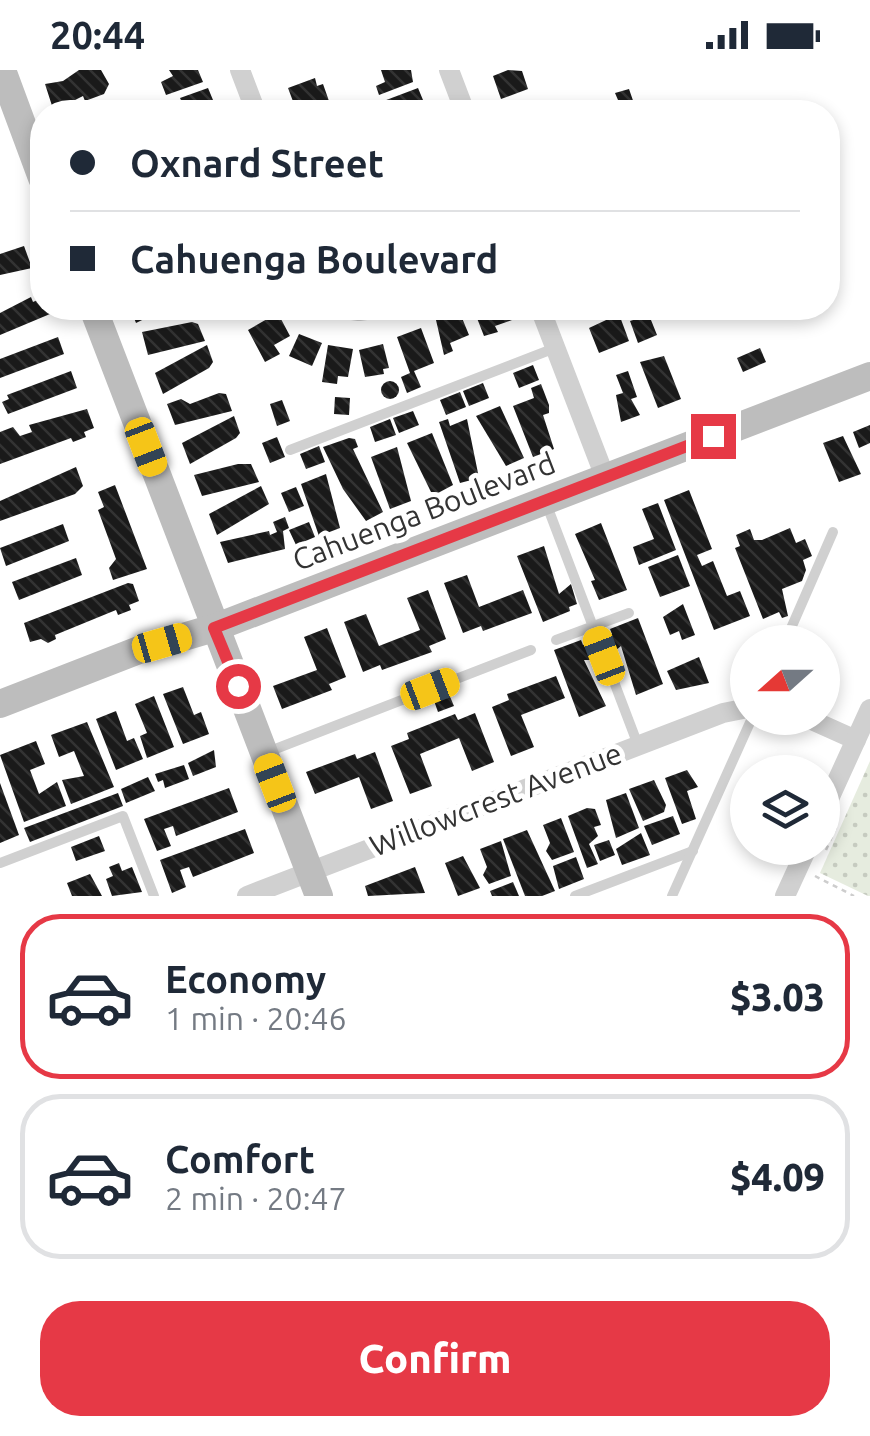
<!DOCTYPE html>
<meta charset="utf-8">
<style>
body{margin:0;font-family:Ubuntu,sans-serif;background:#f6f6f7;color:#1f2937;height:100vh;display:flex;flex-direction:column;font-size:38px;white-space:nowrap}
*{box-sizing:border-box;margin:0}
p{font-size:32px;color:#747a83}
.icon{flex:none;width:55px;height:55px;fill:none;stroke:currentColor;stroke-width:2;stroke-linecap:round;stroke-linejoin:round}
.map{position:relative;height:826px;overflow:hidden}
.details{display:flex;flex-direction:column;background:#fff;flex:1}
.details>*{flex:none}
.top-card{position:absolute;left:30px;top:30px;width:810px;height:220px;border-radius:40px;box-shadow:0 5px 15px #0003;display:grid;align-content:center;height:220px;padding:0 40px;background:#fff}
.needle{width:65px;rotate:249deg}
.tools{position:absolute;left:730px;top:555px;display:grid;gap:20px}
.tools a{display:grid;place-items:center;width:110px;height:110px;border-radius:50%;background:#fff;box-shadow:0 5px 15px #0003;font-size:50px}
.end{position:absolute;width:45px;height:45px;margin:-22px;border:12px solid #e63946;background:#fff;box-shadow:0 0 0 5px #fff}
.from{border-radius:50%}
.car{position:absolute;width:30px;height:60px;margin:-30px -15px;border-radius:12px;box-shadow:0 0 8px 2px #0007;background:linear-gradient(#f5c518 24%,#345 0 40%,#f5c518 0 76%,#345 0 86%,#f5c518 0)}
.top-card b{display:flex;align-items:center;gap:35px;height:95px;font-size:38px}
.top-card b+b{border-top:2px solid #e0e1e3}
.top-card i{width:25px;height:25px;background:#1f2937}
ul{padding:18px 0 0;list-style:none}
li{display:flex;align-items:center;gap:30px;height:165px;margin:0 20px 15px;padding:0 20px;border:5px solid #e0e1e3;border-radius:40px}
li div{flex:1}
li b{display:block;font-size:38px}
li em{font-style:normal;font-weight:800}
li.current{border-color:#e63946}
li>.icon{width:90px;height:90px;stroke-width:1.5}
.primary-button{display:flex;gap:20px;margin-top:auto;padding:20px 40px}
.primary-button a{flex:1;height:115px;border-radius:40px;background:#e63946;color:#fff;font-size:40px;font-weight:800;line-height:115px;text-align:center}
.status{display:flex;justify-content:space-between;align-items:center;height:70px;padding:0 50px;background:#fff;direction:ltr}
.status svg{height:28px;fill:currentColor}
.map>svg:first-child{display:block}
.green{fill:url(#green-dots)}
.building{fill:url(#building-back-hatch)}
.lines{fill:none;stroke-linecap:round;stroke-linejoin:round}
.path{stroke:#cdcdcd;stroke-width:2.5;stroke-dasharray:5 5;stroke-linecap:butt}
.lane{stroke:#d0d0d0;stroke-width:10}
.street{stroke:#d0d0d0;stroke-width:20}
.secondary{stroke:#bdbdbd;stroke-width:28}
.route{stroke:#e63946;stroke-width:12}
.labels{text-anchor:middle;stroke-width:10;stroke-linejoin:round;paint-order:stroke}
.street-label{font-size:30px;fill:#333;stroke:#fff}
</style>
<div class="status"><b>20:44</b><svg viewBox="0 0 49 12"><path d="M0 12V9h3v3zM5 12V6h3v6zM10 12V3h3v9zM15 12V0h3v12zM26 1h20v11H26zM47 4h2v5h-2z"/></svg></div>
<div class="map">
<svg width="870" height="826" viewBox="0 0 870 826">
<defs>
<pattern id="green-dots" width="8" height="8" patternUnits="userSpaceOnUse" patternTransform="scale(2.5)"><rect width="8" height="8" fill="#e6ecdf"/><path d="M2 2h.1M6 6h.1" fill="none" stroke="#c6cbc0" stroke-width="1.8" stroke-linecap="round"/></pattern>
<pattern id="building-back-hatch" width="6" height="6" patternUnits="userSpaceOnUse" patternTransform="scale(2.5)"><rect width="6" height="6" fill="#1a1a1a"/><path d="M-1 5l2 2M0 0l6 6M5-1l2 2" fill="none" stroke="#333"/></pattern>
</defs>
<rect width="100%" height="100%" fill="#fff"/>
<!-- green -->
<path class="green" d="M870,691V826H868L820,803Z"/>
<!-- building -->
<g class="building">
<path d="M79,0H101L109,14L104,24L85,31L83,26L77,29L54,42L45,14L63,11Z"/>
<path d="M169,0H198L203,12L166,25L161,12L173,6Z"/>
<path d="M381,0H411L413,12L379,25L376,16L385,12Z"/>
<path d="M508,0L522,1L528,19L501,29L493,6Z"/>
<path d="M315,8L317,16L323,14L329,31L313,37L315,42H297L288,18Z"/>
<path d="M208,18L218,42H186L180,28Z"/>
<path d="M418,18L428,42H386L381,32Z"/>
<path d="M629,19L637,42H607L604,35L618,30L615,23Z"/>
<path d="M24,176L32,198L0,205V184Z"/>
<path d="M31,227L33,232L42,228V238L50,244L0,265V243Z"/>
<path d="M130,238H167L136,253Z"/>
<path d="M270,238H288L291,243L281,249L290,266L274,275L280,284L265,292L248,260L274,245Z"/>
<path d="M473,238H507L512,250L495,256L498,262L484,266Z"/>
<path d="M460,243L469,265L450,273L453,281L444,285L436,250Z"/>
<path d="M619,244L629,271L599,283L589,258Z"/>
<path d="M649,245L657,265L638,273L630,251Z"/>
<path d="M192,252L198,254L205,271L148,285L142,262Z"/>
<path d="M421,258L434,293L414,301L421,317L407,323L401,307L410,303L397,267Z"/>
<path d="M299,264L322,273L312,296L289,286Z"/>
<path d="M58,267L64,284L0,308V289Z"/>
<path d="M383,274L389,298L383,299L384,304L365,307L359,280Z"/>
<path d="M207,275L213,292L209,298L163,324L155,303Z"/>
<path d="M328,275L353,279L348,307L338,306L337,314L322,312Z"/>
<path d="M760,278L766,292L743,302L737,288Z"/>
<path d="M664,286L681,329L658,338L640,292Z"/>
<path d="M533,295L539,310L519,318L513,303Z"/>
<path d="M71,301L77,318L8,344L2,332L9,329L7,325Z"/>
<path d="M628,301L637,327L631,329L640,345L621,352L616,325L623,323L616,305Z"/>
<circle cx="390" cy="320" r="9"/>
<path d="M483,313L489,328L469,336L463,321Z"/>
<path d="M541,314L549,335V343L543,345L554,379L533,387L513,336L534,328L531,318Z"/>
<path d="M460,322L466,337L446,345L440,330Z"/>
<path d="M219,323L226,324L232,341L175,355L167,334L181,329L190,334Z"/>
<path d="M335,327L350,328L349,345L334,344Z"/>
<path d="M282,330L290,351L277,356L270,334Z"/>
<path d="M500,336L524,388L506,396L476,346Z"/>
<path d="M87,339L94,358L84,362L86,367L73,372L71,368L0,394V362L13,357L20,366L32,362L29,355Z"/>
<path d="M413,341L419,355L399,363L393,348Z"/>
<path d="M234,346L240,363L236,368L190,394L182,373Z"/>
<path d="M390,349L396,365L375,372L370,357Z"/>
<path d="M448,349L450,356L467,349L479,408L460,413L439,352Z"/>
<path d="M870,355V373L859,378L853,362Z"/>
<path d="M432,363L453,415L438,423L431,422L407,373Z"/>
<path d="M843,366L861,404L839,412L823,373Z"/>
<path d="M277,367L285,387L270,393L262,373Z"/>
<path d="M349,368L355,369L358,377L353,379L383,442L366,451L343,419L323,377Z"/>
<path d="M319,376L325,392L306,399L300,384Z"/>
<path d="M397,377L411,431L390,439L371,387Z"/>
<path d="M238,394H251L259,412L202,426L194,405Z"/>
<path d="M76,397L83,416L75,424L0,451V431Z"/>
<path d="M326,404L340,458L319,466L301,414Z"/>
<path d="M115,415L147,499L113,510L109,498L116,489L98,440L104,437L98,422Z"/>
<path d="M261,416L269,434L217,465L209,444Z"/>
<path d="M296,417L304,436L289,442L281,423Z"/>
<path d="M689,420L712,479L697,485L702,496L713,491L727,526L740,521L750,546L714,560L664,430Z"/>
<path d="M658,433L676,480L639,495L633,477L654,469L642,439Z"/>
<path d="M285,447L289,458L283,461L285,479L228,493L220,472L269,461L270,465L277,462L273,452Z"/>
<path d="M309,452L315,467L296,475L289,460Z"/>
<path d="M601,453L627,520L599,530L591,511L595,510L575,464Z"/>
<path d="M63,454L69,471L6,496L0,478Z"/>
<path d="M790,458L796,473L805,469L812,486L803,490L806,500L802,511L782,519L788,546L782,548L779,542L763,549L735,478L740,476L736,465L750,459L754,470H762Z"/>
<path d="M544,476L559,524L571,514L577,534L569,537L570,541L543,552L517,486Z"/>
<path d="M678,485L690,516L660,527L648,497Z"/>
<path d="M76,488L82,505L19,530L12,512Z"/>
<path d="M467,505L479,537L523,520L532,543L483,561L481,556L463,563L444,513Z"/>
<path d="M128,513L133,514L139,531L129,535L131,540L118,545L116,540L55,565L56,569L48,573L41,569L30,572L24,553Z"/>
<path d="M428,520L446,569L429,576L432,582L382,600L380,595L363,602L344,552L366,544L379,576L420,560L407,528Z"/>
<path d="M683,534L695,565L682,570L679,561L670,565L663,547Z"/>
<path d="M638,548L663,614L636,625L621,576L609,586L603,567L612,564L610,559Z"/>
<path d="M327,558L346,607L329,614L332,620L282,639L273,616L317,600L304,567Z"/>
<path d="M581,570L583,575L592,571L600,590H584L606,636L579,647L554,580Z"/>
<path d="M699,587L709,613L676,620L667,601Z"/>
<path d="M556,606L565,628L521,645L534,677L511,686L492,637L509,630L507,624Z"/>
<path d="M183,617L194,645L201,642L209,664L183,674L163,624Z"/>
<path d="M448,622L454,636L438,642L433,628Z"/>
<path d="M154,626L174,677L147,688L140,666L147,663L135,634Z"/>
<path d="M116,641L127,671L134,668L143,689L116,700L96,649Z"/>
<path d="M475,643L494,692L472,701L459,668L420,684L432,716L410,724L391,676L409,669L407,663L455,644L458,650Z"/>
<path d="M87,652L114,717L71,734L62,710L84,706L74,681L59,687L51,665Z"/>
<path d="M36,671L45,694L30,700L39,724L57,712L66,736L24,752L0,685Z"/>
<path d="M214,680L216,697L193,706L188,693Z"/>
<path d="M375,682L393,731L371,739L359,707L315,724L306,702L355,684L357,689Z"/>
<path d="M184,695L189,709L165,718L163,710L158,712L155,704Z"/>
<path d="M687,700L698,717L687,721L696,749L682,754L665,708Z"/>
<path d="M148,707L155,721L126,733L121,719Z"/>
<path d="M654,710L666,735L664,742L643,751L629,719Z"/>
<path d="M0,713L19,765L0,773Z"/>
<path d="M229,718L238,742L176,766L173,756L164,759L171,776L157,781L144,749Z"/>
<path d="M118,723L123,736L30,772L24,758Z"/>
<path d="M626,723L639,758L616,768L606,730Z"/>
<path d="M587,738L595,739L601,755L594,757L598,766L589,774L598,794L587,798L568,746Z"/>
<path d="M673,746L680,764L652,775L644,756Z"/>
<path d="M561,748L574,782L552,790L546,781L550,773L543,755Z"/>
<path d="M245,759L254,783L193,807L189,797L180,800L186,817L172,823L160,790Z"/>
<path d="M527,760L555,821L542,826H525L503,769Z"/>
<path d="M641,763L650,785L622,795L616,779Z"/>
<path d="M99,766L105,781L76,791L71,777Z"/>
<path d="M609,770L615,785L600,791L594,775Z"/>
<path d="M501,771L511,806L489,814L483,805L487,797L480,779Z"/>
<path d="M463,786L480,818L458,826L445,793Z"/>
<path d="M576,787L584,809L559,819L553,796Z"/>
<path d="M119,793L122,801L132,797L142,822L112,826L106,809L113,806L109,797Z"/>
<path d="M415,797L425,823L368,826L365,816Z"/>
<path d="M90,804L102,826H72L67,813Z"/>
<path d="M513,812L519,826H492L490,821Z"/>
</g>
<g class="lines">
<!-- path -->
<g class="path">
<path d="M826,780L837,755"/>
<path d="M815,806L854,826"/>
</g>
<!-- lane -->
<g class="lane">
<path d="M290,380L555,278"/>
<path d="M546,433L638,675"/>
<path d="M556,570L629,543"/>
<path d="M785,572L833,462"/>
<path d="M265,683L531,580"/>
<path d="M0,793L123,746L154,826"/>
<path d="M575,826L693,781"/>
<path d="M672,826L752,648"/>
</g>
<!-- street -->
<g class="street">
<path d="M240,0L256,42"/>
<path d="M449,0L465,42"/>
<path d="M339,238L359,241L380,238"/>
<path d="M540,238L605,407"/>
<path d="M807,648L856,670"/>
<path d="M822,744L870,639"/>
<path d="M247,826L723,643L748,638"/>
<path d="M785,826L807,778"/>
</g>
<!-- secondary -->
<g class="secondary">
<path d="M2,0L42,108"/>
<path d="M93,238L319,826"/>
<path d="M0,634L139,580L214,558L870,306"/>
</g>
</g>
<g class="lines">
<!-- route -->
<path class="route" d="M238,616L214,558L713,366"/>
</g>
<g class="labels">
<!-- street labels -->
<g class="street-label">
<text transform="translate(424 442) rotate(-21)" y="10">Cahuenga Boulevard</text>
<text transform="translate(496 730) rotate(-21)" y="10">Willowcrest Avenue</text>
</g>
</g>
</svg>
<div class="tools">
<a><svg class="needle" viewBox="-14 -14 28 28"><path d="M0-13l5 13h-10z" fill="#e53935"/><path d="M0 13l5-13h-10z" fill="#747a83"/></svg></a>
<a><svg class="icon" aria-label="layers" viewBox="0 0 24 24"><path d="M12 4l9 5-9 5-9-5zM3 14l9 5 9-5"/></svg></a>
</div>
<i class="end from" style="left:238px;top:616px"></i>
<i class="end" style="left:713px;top:366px"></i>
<i class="car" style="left:146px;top:377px;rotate:159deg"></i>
<i class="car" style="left:162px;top:573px;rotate:74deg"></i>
<i class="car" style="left:604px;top:586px;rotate:339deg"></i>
<i class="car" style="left:430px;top:619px;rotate:69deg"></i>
<i class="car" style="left:275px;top:713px;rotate:339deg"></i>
<div class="top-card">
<b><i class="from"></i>Oxnard Street</b>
<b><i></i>Cahuenga Boulevard</b>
</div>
</div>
<section class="details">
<ul>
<li class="current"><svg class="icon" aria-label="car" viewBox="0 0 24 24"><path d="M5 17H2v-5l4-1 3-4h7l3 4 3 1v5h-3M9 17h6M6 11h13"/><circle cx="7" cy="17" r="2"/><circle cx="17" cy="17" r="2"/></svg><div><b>Economy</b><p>1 min · 20:46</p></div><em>$3.03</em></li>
<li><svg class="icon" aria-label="car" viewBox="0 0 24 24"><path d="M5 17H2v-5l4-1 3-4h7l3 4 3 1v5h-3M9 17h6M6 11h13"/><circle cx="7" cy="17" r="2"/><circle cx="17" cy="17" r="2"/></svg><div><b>Comfort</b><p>2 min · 20:47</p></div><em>$4.09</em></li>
</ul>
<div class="primary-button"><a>Confirm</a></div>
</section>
